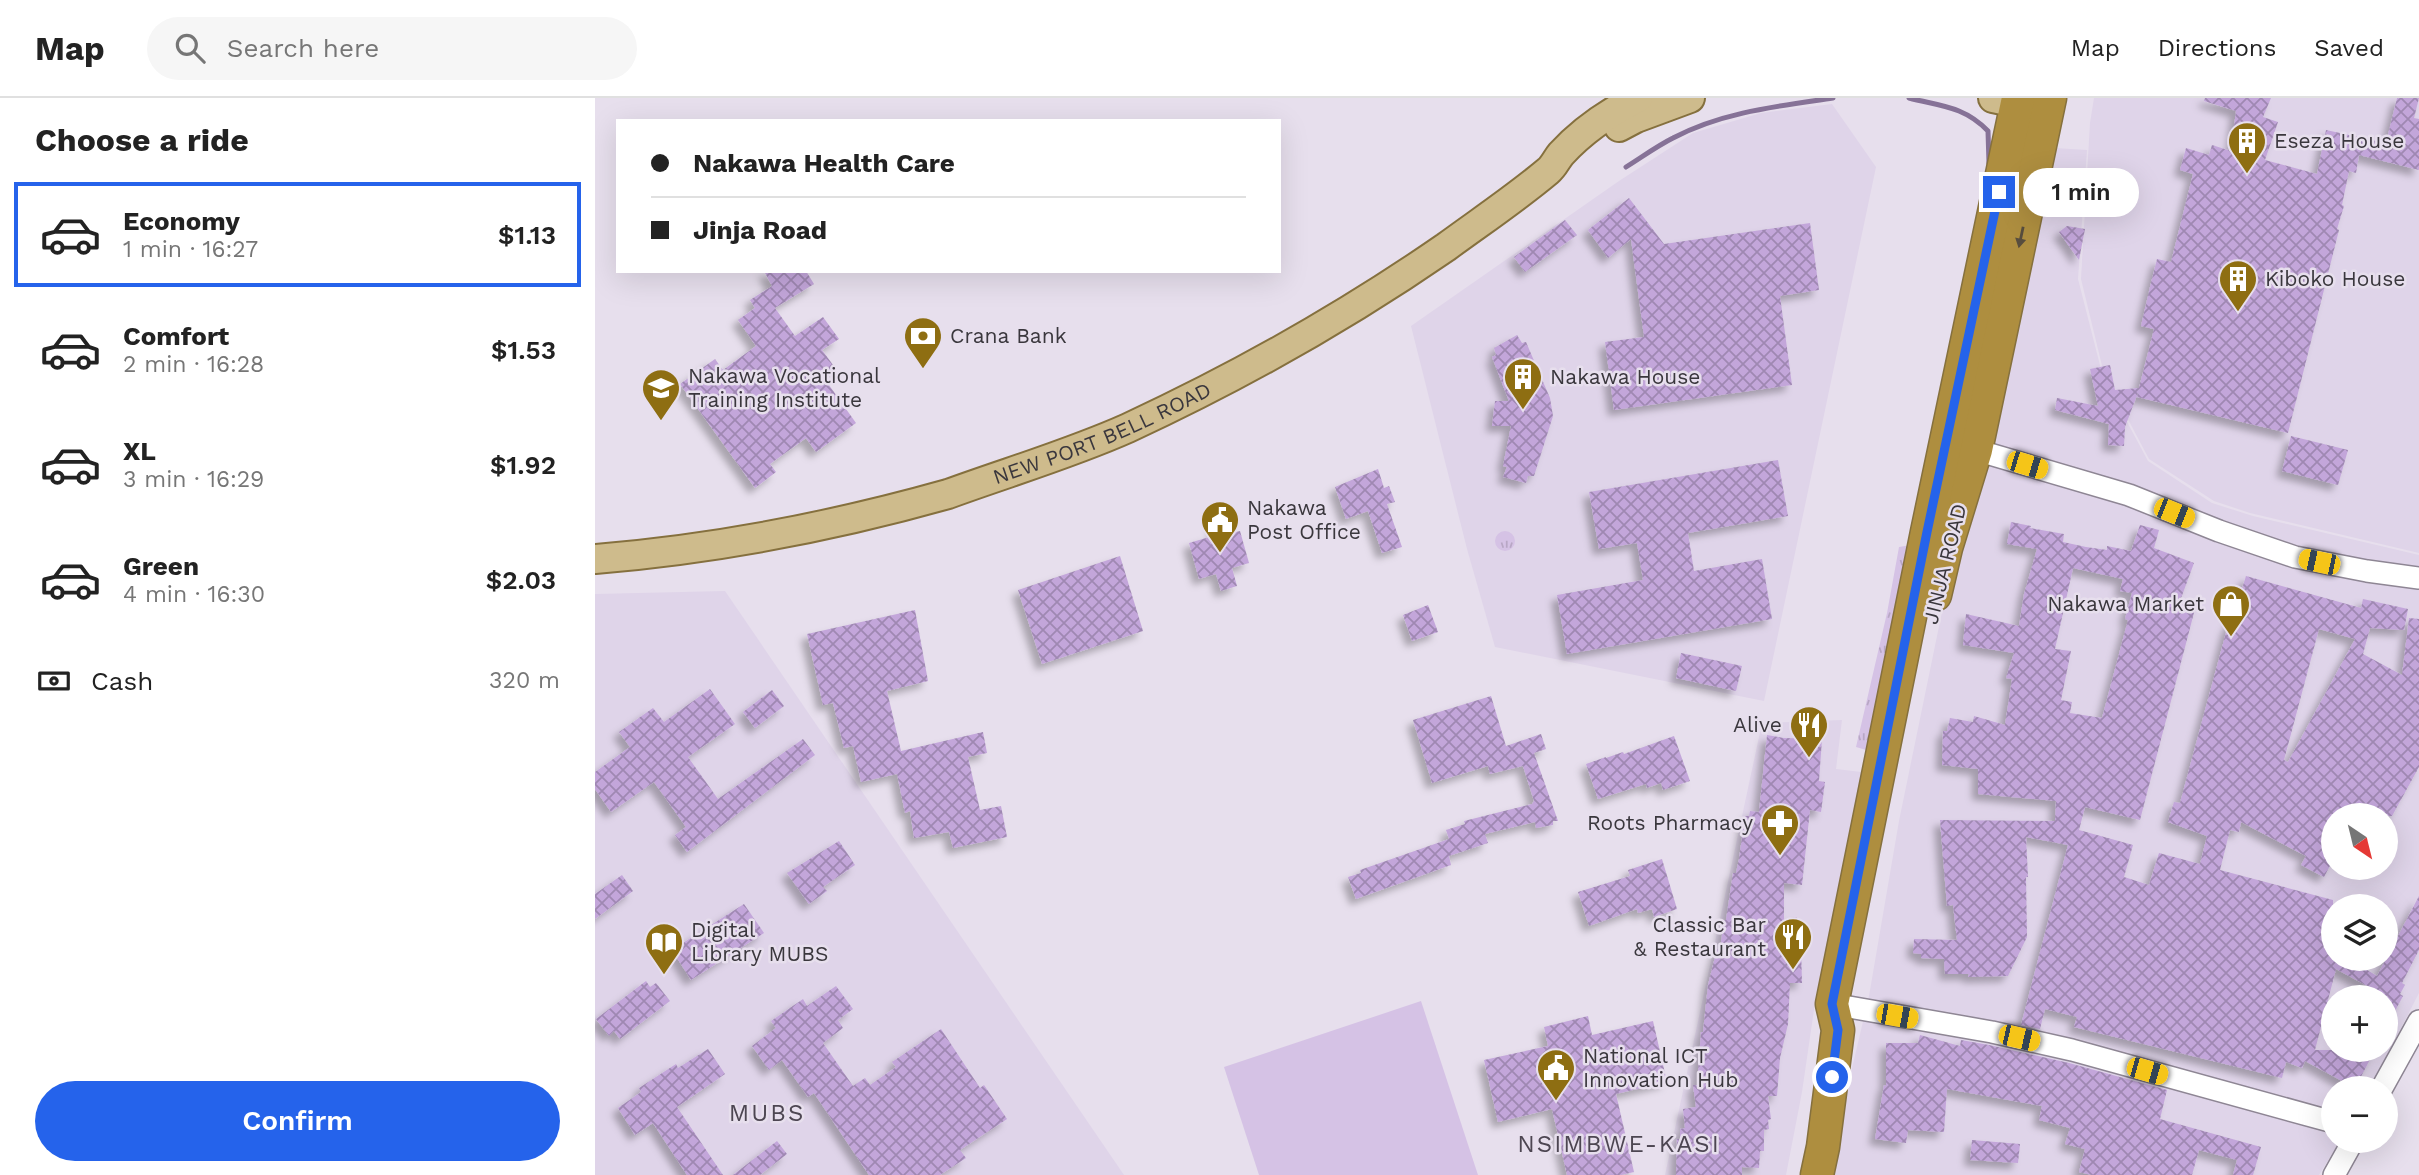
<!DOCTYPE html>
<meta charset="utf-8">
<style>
body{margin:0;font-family:"Work Sans",sans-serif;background:#f6f6f6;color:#222;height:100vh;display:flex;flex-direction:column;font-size:26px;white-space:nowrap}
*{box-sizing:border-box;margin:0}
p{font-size:23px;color:#767676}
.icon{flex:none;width:38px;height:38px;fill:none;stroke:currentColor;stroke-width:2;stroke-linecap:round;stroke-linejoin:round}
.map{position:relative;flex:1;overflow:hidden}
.details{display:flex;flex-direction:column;background:#fff;width:595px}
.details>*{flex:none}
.guide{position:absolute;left:21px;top:21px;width:665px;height:154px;border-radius:0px;box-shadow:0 7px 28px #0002;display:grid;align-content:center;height:154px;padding:0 35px;background:#fff}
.needle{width:46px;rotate:145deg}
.tools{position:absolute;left:1726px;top:705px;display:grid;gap:14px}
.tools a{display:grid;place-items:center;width:77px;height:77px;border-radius:50%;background:#fff;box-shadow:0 7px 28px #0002;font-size:35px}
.end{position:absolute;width:32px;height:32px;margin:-16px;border:9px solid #2563eb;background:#fff;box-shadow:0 0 0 4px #fff}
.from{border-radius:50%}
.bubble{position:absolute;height:49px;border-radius:24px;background:#fff;box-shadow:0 7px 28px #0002;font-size:23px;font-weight:600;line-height:49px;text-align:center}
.car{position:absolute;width:21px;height:42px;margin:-21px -10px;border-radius:9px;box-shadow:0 0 5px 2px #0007;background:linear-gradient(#f5c518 24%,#345 0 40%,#f5c518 0 76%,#345 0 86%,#f5c518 0)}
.guide b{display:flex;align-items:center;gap:24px;height:66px;font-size:26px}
.guide b+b{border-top:2px solid #e0e0e0}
.guide i{width:18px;height:18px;background:#222}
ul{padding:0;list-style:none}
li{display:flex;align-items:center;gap:21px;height:105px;margin:0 14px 10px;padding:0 21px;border:4px solid transparent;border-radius:0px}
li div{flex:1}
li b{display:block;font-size:26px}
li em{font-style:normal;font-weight:600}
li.current{border-color:#2563eb}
li>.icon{width:63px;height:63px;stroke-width:1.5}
h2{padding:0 35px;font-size:32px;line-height:84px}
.pay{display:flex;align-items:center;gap:18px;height:77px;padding:0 35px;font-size:26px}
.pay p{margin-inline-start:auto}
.button{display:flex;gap:14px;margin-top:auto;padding:14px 35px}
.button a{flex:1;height:80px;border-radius:42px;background:#2563eb;color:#fff;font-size:28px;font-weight:600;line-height:80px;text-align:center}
header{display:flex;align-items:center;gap:42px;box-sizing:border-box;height:98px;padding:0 35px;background:#fff;border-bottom:2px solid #e0e0e0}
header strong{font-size:33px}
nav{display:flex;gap:38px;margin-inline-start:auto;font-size:24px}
.search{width:490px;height:63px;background:#f6f6f6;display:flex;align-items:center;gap:18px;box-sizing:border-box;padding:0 24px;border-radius:38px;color:#767676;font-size:26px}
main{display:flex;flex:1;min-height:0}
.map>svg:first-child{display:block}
.built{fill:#dfd4e9;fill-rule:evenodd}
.grass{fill:url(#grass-tufts)}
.pitch{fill:#d5c2e5}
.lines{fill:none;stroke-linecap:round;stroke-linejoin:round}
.stream{stroke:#867297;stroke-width:5}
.building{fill:url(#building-cross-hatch);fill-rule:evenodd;filter:url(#shadow)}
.minor-casing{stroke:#8e8694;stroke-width:24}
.major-casing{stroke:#85703e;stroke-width:32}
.highway-casing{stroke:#85703e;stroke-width:35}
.minor{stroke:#fff;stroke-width:21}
.major{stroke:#cebb8c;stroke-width:28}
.highway{stroke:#ae8e3f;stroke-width:32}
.oneway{fill:#574d3e}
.route{stroke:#2563eb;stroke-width:9}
.labels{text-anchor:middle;stroke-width:5;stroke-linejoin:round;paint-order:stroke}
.poi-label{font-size:21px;fill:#3a373d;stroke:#e7dfed;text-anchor:start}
.street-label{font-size:21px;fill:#3a373d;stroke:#e7dfed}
.quarter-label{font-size:24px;letter-spacing:2px;fill:#4d4652;stroke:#e7dfed}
</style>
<header>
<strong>Map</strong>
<div class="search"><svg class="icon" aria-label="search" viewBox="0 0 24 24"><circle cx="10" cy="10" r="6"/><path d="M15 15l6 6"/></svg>Search here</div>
<nav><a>Map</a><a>Directions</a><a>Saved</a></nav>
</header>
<main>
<section class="details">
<h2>Choose a ride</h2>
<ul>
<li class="current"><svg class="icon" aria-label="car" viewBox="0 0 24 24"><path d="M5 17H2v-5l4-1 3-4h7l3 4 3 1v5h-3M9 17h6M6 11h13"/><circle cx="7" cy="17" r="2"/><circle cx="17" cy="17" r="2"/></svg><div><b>Economy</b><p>1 min · 16:27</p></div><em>$1.13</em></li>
<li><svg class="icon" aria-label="car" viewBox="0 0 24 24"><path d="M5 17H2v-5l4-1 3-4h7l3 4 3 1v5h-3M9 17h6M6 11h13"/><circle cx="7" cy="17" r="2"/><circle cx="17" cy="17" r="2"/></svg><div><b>Comfort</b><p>2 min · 16:28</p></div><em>$1.53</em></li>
<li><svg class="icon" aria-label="car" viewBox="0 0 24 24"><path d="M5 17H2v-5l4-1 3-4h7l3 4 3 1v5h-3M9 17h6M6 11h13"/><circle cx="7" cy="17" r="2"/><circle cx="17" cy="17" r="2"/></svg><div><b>XL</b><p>3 min · 16:29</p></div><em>$1.92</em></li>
<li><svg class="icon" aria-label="car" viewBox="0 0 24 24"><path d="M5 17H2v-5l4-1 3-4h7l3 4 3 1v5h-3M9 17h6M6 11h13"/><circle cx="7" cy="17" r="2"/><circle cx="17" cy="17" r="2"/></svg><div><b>Green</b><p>4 min · 16:30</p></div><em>$2.03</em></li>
</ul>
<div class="pay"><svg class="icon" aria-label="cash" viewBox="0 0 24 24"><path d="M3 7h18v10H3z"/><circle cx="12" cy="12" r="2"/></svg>Cash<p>320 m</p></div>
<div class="button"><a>Confirm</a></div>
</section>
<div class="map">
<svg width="1824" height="1077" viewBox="0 0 1824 1077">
<defs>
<pattern id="grass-tufts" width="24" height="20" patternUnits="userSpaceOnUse" patternTransform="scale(1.75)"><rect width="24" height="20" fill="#d5c2e5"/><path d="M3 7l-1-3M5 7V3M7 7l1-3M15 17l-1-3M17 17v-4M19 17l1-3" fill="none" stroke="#b8a7c5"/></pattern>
<pattern id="building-cross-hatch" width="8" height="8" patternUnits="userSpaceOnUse" patternTransform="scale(1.75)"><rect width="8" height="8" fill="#c3a6da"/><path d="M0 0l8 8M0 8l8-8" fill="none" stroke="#9f88b2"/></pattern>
<filter id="shadow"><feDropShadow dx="-6" dy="6" stdDeviation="3.5" flood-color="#0004"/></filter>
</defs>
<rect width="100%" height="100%" fill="#e7dfed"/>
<!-- built -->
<g class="built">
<path d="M1499,0H1824V455L1655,415L1619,403L1554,361L1509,276L1486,181L1495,25Z"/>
<path d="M1237,6L1281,69L1169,603L900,549L872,451L816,228L1024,83L1098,35L1166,15Z"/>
<path d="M1459,50L1492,52L1483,181L1508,279L1553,363L1617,405L1658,418L1824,457V895L1775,990H1738V1043H1745L1724,1077H1232L1274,898L1304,723L1356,470ZM1738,718H1790V770H1738ZM1738,808H1790V861H1738ZM1738,900H1790V952H1738Z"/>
<path d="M130,493L529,1077H0V496Z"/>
<path d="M1247,622L1241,671L1274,675L1221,898L1207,994L1191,1077H1070L1167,625Z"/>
</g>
<!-- grass -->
<g class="grass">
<circle cx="910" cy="443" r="10"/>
<path d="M1322,446L1278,654L1261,649L1292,515L1304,449Z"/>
</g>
<!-- pitch -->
<path class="pitch" d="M826,903L883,1077H664L629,969Z"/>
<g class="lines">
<!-- stream -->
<g class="stream">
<path d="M1314,0C1345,8 1369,8 1393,33L1394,66"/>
<path d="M1031,69C1047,59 1062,48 1078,40C1127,14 1184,8 1238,0"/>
</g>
</g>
<!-- building -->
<g class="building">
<path d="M1610,0H1676L1668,19L1683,24L1670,62L1722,76L1731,32L1791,45L1802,0H1824L1819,20L1824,21V72L1764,57L1761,75L1754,73L1747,107L1749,108L1742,131L1744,132L1693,335L1542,299L1544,292L1530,329L1529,348L1513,347L1514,326L1460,312L1462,300L1503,308L1495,271L1515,267L1520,292L1544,290L1559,231L1546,228L1555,189L1562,161L1576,164L1598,76L1585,72L1591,50L1614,57L1617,47L1636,53L1641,13L1609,3Z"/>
<path d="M1034,100L1069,146L1215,125L1224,192L1185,198L1197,287L1019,312L1010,244L1049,239L1036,141L1013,160L993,132Z"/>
<path d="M970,122L982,137L930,174L919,159Z"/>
<path d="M1472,128L1490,131L1484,162L1464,134Z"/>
<path d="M169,173H211L219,186L180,210L200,238L228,219L244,241L227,252L241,271L229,280L261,325L221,354L211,340L175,366L181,374L160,390L85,286L120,261L128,272L161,248L143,222L160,210L155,202L177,188Z"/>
<path d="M922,237L927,245L931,244L955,300L958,318L939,378H933L931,385L908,379L912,369L908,368L916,328H897L900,303H914L897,259L901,257L899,250Z"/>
<path d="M1696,338L1753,352L1743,387L1687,373Z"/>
<path d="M1183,362L1193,418L1093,435L1099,473L1167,461L1177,521L972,556L962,497L1048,482L1042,445L1004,451L994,394Z"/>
<path d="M783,371L789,390L794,388L800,404L792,406L807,449L787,455L773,413L751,421L740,389Z"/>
<path d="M637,420L641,434L645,433L654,465L637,470L642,488L626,493L621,476L604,481L594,445L621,437L618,426Z"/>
<path d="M1416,424L1436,428L1435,430L1469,436L1468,444L1491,449L1512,452V448L1536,453L1545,427L1564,432L1559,450L1599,465L1585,503L1601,507L1545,722L1490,709L1484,732L1538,747L1529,779L1554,787L1564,755L1605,766L1612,738L1573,724L1579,704L1585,705L1633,527L1635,528L1639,513H1640L1651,478L1766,510L1768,501L1813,511L1809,532L1775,530L1768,556L1807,577L1814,520L1824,521V669L1797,718H1738V762L1729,779L1706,767L1711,758L1646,724L1644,734L1635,732L1625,772L1738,802V861H1754L1782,878L1824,798V852L1807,885L1810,887L1805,896L1808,898L1790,932V900H1771L1776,890L1741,871L1720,952H1780L1760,990L1710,963L1707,970L1691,964L1687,980L1479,929L1482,919L1450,911L1445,931L1426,927L1473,747L1431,739L1433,779H1431L1432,839L1413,878L1373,879L1374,876H1350L1349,861L1326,860V856L1318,855L1319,841L1362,842L1358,807L1352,808L1345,722L1460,723L1461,703L1383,696V671L1347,667L1348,633H1352L1355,620L1378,624L1379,618L1410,627L1417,581L1411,580L1419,555L1368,547L1371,516L1424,528L1429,496L1442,451L1412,446ZM1478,470L1528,481L1525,493L1537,495L1530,521L1533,522L1507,620L1475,615L1477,604L1466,602L1476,553L1460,551ZM1724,531L1760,541L1693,664L1689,662Z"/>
<path d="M525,458L548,533L447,566L423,492Z"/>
<path d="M833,507L843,534L817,543L808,517Z"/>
<path d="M320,512L333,583L292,593L306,653L388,634L392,655L373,659L385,712L406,708L412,739L358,750L354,734L319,740L315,713L310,715L302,676L266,684L258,648L249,650L238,605L228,607L212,536Z"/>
<path d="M1086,555L1147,568L1141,593L1081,580Z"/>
<path d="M115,591L140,626L93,659L123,701L208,641L220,657L92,754L80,737L91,729L59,684L16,714L0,691V674L35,649L24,634L58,610L69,624Z"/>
<path d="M177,592L189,608L160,630L148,614Z"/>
<path d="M896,598L911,648L946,636L951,651L939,655L963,723H958V727L941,730L940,724L890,736L893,745L854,758L856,767L761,801L753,779L766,775L765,772L854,741L851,732L870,726L869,723L937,706L939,703L928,668L895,676L893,668L837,685L818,622Z"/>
<path d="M1172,637L1189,640L1227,641L1224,683L1230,684L1226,714L1215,712L1207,787L1189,785V821L1202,819L1206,849L1207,885H1195L1193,926L1185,960L1182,998H1173L1176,1021L1173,1022L1174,1031L1169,1032V1053H1165L1164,1070L1147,1069V1077H1081L1082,1041H1085V1031L1090,1030L1088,1011L1101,1009L1098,987H1102L1106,934H1108L1113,887L1122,851L1125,852L1129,822H1131L1138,775H1141L1144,761L1150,718H1154L1155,713L1164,714Z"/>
<path d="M1079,638L1095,683L1068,692L1066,685L1052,690L1051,686L1003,701L991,666L1011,659V660L1028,654L1029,656Z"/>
<path d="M244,743L260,767L228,789L232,793L214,806L192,775Z"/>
<path d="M1067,761L1082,811L1059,819L1057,811L1043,815L1042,811L994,828L983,794L1035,778L1033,772Z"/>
<path d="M27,777L38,793L0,821V796Z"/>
<path d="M149,806L169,835L96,882L77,852Z"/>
<path d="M51,883L55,889L61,885L75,903L25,941L19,933L14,938L1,921Z"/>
<path d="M241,888L258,911L243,922L248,930L228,945L258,988L270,980L275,987L301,969L297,964L346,931L385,990L389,987L412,1021L365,1052L371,1060L345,1077H274L219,995L213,999L187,962L174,972L157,948L181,930L176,923L208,901L212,908Z"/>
<path d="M993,918L997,937L1058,923L1072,984L1021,996L1039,1074L1026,1077H972L957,1011L903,1024L889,962L953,948L949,929Z"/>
<path d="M1325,937L1365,948L1366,942L1394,947L1474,965L1572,992L1565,1021L1666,1049L1658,1077H1638L1642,1062L1604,1052L1597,1077H1497L1484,1074L1490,1051L1470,1046L1475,1030L1444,1022L1447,1008L1352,991L1349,1034L1313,1032L1311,1045L1280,1041L1289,987L1291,988V945H1323Z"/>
<path d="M113,951L130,976L82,1009L128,1077H92L58,1025L40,1037L23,1010L46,994L44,990L81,966L83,970Z"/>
<path d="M1377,1042L1425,1046L1423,1065L1375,1062Z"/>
<path d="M182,1043L192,1056L165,1077H138Z"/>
</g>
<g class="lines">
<defs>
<g id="minor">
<path d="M1381,352L1534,397L1624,433L1700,459L1772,473L1824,480"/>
<path d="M1237,906L1397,934L1477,952L1738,1024"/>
<path d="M1787,990L1824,923"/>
<path d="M1739,1077L1758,1043"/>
</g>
<g id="major">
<path d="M1398,0L1422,5L1437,20"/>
<path d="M1024,29L1041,20L1095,0"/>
<path id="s1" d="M0,461C121,451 236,429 353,396C413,374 475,356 533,330C643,279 751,218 851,149C885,124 921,100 953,73C959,68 961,62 966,56C987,33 1015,14 1043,0"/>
</g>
<g id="highway">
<path d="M1340,497L1351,450L1381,352L1455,0"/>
<path d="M1222,1077L1228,1049L1243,932L1237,906L1332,434L1423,0"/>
</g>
</defs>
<!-- minor casing -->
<use href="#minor" class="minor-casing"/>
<!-- major casing -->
<use href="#major" class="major-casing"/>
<!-- highway casing -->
<use href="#highway" class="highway-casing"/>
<!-- minor -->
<use href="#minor" class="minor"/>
<!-- major -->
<use href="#major" class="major"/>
<!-- highway -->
<use href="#highway" class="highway"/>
</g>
<!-- one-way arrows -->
<defs><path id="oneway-solid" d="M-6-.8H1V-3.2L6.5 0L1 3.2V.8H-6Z" transform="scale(1.75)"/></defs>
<use class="oneway" href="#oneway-solid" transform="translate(1426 139) rotate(102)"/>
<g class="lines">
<!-- route -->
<path class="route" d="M1237,979L1243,932L1237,906L1332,434L1404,94"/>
</g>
<!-- icons -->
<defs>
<symbol id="building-pin" viewBox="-11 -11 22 30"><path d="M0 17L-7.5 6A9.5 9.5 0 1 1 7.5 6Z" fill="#8e6e12" stroke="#e7dfed"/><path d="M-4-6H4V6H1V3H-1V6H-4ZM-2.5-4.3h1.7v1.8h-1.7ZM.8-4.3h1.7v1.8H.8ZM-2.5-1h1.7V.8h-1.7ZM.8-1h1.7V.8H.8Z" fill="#fff"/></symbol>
<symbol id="bank-pin" viewBox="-11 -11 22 30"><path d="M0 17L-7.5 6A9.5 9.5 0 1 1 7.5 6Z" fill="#8e6e12" stroke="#e7dfed"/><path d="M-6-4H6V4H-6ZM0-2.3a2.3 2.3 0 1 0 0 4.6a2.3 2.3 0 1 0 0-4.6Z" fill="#fff"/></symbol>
<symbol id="university-pin" viewBox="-11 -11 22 30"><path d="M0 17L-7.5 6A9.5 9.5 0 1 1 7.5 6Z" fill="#8e6e12" stroke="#e7dfed"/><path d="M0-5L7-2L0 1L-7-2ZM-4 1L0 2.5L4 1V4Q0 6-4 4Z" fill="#fff"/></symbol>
<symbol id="civic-pin" viewBox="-11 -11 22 30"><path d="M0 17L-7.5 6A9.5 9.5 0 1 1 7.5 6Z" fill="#8e6e12" stroke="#e7dfed"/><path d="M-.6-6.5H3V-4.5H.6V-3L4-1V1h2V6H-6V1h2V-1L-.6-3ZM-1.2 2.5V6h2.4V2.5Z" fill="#fff"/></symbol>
<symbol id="shop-pin" viewBox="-11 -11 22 30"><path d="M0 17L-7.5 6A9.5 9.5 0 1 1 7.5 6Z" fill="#8e6e12" stroke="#e7dfed"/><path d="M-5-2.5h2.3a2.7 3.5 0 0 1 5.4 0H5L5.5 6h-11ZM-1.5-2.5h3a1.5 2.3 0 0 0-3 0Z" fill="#fff"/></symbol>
<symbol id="restaurant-pin" viewBox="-11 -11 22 30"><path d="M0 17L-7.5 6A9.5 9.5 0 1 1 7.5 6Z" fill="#8e6e12" stroke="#e7dfed"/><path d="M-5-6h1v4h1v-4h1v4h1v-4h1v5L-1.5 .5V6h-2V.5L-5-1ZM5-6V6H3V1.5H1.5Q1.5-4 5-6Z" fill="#fff"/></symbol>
<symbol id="pharmacy-pin" viewBox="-11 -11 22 30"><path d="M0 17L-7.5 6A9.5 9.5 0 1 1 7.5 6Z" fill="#8e6e12" stroke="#e7dfed"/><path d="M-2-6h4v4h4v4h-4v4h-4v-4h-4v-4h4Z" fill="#fff"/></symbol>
<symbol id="library-pin" viewBox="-11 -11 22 30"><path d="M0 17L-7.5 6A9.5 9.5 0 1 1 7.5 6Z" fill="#8e6e12" stroke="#e7dfed"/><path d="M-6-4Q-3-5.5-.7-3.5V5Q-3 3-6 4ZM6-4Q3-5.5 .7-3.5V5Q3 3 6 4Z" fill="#fff"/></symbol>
</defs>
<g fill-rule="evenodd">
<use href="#building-pin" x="1630" y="21" width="44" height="60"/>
<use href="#building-pin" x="1621" y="159" width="44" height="60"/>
<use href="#bank-pin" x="306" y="216" width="44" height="60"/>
<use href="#building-pin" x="906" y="257" width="44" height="60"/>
<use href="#university-pin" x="44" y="268" width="44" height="60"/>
<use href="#civic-pin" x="603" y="400" width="44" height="60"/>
<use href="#shop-pin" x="1614" y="484" width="44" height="60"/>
<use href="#restaurant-pin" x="1192" y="605" width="44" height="60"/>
<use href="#pharmacy-pin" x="1163" y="703" width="44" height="60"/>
<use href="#restaurant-pin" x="1176" y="817" width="44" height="60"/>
<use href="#library-pin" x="47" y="822" width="44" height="60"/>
<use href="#civic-pin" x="939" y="948" width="44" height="60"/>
</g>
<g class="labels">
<!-- poi labels -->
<g class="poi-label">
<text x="1679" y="50">Eseza House</text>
<text x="1670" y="188">Kiboko House</text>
<text x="355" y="245">Crana Bank</text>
<text x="93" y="285">Nakawa Vocational<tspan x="93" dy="24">Training Institute</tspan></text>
<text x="955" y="286">Nakawa House</text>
<text x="652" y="417">Nakawa<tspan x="652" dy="24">Post Office</tspan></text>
<text x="1609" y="513" text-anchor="end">Nakawa Market</text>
<text x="1187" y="634" text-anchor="end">Alive</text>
<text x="1158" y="732" text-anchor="end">Roots Pharmacy</text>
<text x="1171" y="834" text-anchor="end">Classic Bar<tspan x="1171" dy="24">&amp; Restaurant</tspan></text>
<text x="96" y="839">Digital<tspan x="96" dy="24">Library MUBS</tspan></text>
<text x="988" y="965">National ICT<tspan x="988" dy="24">Innovation Hub</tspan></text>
</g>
<!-- street labels -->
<g class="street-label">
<text dy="7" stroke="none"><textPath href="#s1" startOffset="525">NEW PORT BELL ROAD</textPath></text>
<text transform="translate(1350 466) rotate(-76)" y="7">JINJA ROAD</text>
</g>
<!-- quarter labels -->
<g class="quarter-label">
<text x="172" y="1023">MUBS</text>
<text x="1024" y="1054">NSIMBWE-KASI</text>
</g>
</g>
</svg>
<div class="tools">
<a><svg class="needle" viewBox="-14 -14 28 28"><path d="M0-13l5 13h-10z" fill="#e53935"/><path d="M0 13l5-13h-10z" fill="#767676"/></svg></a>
<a><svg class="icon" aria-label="layers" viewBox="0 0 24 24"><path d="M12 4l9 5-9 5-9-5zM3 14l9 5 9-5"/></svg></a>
<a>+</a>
<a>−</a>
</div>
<i class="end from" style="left:1237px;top:979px"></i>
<i class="end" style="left:1404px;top:94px"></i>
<div class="bubble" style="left:1428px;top:70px;width:116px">1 min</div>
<i class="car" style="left:1432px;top:367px;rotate:107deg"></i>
<i class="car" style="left:1579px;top:415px;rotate:112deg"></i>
<i class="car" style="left:1724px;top:464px;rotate:282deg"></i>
<i class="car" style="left:1302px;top:918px;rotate:100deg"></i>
<i class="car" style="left:1424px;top:940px;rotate:103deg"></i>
<i class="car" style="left:1552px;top:973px;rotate:106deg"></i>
<div class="guide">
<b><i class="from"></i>Nakawa Health Care</b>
<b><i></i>Jinja Road</b>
</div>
</div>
</main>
